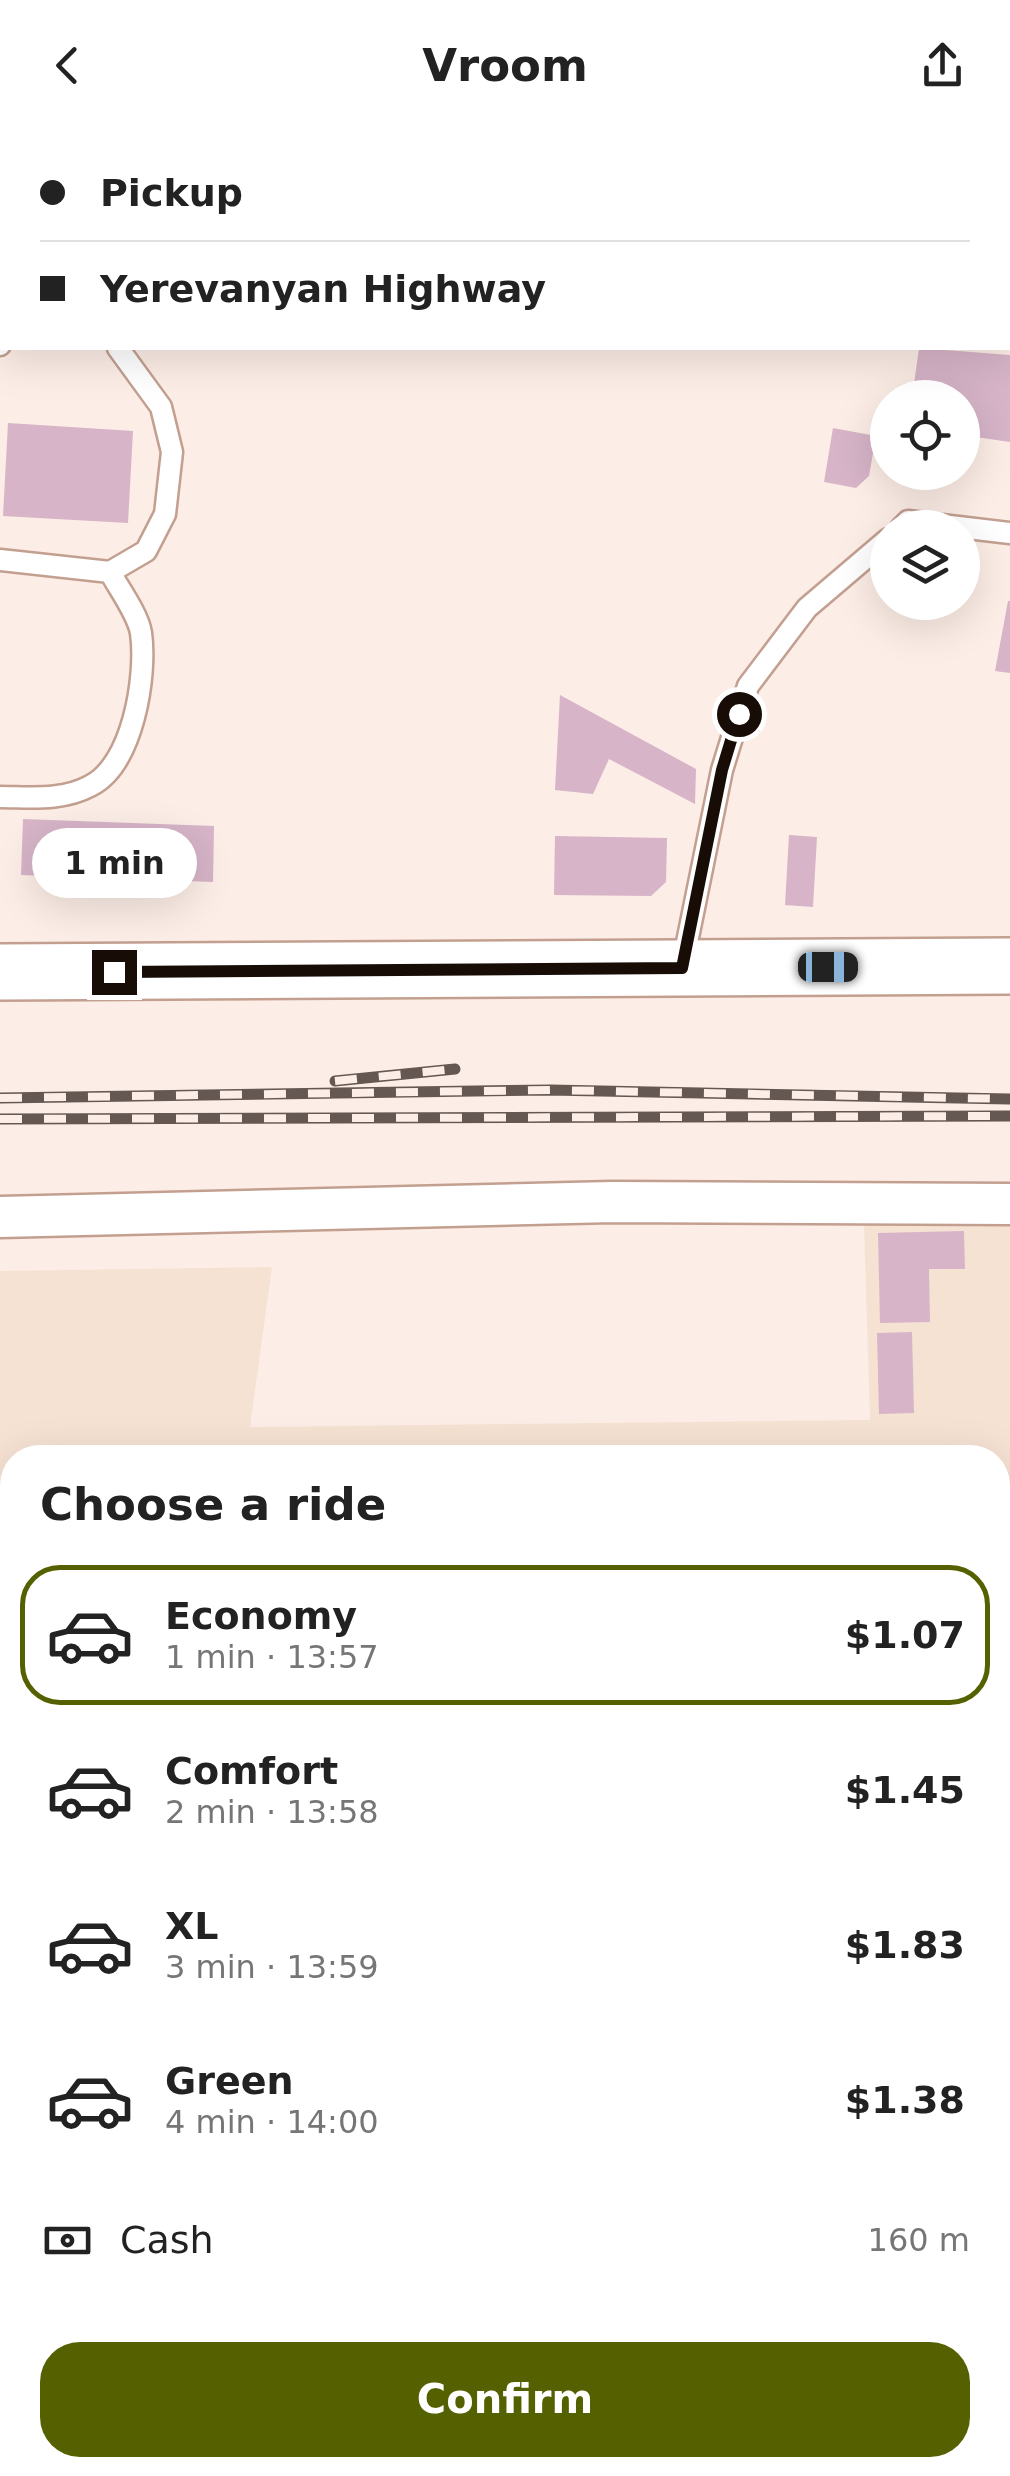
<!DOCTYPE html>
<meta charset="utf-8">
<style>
body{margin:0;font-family:"DejaVu Sans",sans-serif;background:#f2f2f2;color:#222;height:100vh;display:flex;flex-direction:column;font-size:38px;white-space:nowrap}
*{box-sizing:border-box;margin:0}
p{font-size:32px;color:#767676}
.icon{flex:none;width:55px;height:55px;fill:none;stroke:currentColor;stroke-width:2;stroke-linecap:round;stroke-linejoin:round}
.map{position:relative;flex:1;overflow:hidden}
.details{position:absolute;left:0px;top:1315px;width:1010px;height:1032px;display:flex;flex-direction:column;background:#fff;border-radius:40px 40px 0 0;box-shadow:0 10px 40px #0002}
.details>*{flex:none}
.banner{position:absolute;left:0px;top:0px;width:1010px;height:220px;box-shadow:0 10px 40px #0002;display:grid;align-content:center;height:220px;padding:0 40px;background:#fff}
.buttons{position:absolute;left:870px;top:250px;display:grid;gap:20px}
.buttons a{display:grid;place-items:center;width:110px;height:110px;border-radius:50%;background:#fff;box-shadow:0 10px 40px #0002;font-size:50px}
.end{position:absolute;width:45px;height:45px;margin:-22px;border:12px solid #180c07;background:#fff;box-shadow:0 0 0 5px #fff}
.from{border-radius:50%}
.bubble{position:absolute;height:70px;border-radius:35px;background:#fff;box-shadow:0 10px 40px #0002;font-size:32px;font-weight:800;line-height:70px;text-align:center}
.car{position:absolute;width:30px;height:60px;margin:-30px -15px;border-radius:12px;box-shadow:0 0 8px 2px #0007;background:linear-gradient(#222 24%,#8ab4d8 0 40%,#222 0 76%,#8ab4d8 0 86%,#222 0)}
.banner b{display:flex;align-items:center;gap:35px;height:95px;font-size:38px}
.banner b+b{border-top:2px solid #e0e0e0}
.banner i{width:25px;height:25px;background:#222}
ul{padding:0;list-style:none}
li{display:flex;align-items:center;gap:30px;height:140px;margin:0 20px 15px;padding:0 20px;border:5px solid transparent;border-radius:40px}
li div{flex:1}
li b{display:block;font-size:38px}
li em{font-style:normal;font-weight:800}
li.active{border-color:#556100}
li>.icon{width:90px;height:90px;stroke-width:1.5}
h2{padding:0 40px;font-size:45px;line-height:120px}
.pay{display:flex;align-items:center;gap:25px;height:110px;padding:0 40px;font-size:38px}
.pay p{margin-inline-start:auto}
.button{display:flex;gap:20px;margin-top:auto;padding:20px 40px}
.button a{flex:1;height:115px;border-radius:40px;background:#556100;color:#fff;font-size:40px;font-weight:800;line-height:115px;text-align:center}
header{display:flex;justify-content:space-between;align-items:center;height:130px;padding:0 40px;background:#fff;font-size:45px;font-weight:800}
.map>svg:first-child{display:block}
.industrial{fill:#f6e2d3;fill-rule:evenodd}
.building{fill:#d7b4c8}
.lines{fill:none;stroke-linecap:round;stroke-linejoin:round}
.lane-casing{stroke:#c39f90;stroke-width:25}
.street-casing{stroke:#c39f90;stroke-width:45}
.highway-casing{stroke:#c39f90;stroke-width:60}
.lane{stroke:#fff;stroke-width:20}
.street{stroke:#fff;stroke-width:40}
.highway{stroke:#fff;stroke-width:55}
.rail-casing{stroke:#655852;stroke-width:11}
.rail{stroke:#fcede6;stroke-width:8;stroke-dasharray:22;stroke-linecap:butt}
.route{stroke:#180c07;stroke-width:12}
</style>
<header><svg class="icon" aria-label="back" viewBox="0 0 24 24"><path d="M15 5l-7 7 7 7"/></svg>Vroom<svg class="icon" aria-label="share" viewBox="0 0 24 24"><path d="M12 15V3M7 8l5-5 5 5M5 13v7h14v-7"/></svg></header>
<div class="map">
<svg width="1010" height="2346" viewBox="0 0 1010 2346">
<rect width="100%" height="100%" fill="#fcede6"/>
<!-- industrial -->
<path class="industrial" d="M1010,1093V2346H0V1141L272,1137L250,1297L870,1290L864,1095ZM12,1328H998V2335H12Z"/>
<!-- building -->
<g class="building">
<path d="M919,218L1010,225V312L962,305V268H912Z"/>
<path d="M8,293L133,301L128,393L3,386Z"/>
<path d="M833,298L876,306L869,346L856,358L824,352Z"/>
<path d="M1008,471H1010V543L995,541Z"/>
<path d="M560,565L696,639L695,674L609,629L593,664L555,660Z"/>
<path d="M23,689L214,696L213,752L21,745Z"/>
<path d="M789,705L817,707L813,777L785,775Z"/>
<path d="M555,706L667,708L666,752L651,766L554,765Z"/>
<path d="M964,1101L965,1139H929L930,1192L880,1193L878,1103Z"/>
<path d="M912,1202L914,1283L879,1284L877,1203Z"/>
<path d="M0,1649L12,1650V1933L0,1932Z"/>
<path d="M361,2335L461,2343V2346H360Z"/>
</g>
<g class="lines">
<defs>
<g id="lane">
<path d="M5,0L8,2"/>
<path d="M81,0V2"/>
<path d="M0,215L2,201"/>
<path d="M901,398L908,391L1010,403"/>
<path d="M0,430L110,442C119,459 138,484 141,503C147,546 133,635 90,656C62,671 31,667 0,667"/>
<path d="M110,442L146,421L165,384L172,322L161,277L118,218"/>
<path d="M682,837L722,640L748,556L807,478L888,409"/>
</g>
<path id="street" d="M0,1087L612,1072L1010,1074"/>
<path id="highway" d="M0,842L1010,836"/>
</defs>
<!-- lane casing -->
<use href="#lane" class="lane-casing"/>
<!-- street casing -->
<use href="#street" class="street-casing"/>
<!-- highway casing -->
<use href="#highway" class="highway-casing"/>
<!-- lane -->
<use href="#lane" class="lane"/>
<!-- street -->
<use href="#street" class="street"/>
<!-- highway -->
<use href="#highway" class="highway"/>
<defs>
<g id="rail">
<path d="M335,951L455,939"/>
<path d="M0,968L550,960L1010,969"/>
<path d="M0,989L1010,986"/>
</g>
</defs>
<!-- rail casing -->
<use href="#rail" class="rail-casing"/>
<!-- rail -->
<use href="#rail" class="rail"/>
</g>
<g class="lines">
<!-- route -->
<path class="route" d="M114,842L682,838L722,640L739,584"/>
</g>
</svg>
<div class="buttons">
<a><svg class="icon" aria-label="locate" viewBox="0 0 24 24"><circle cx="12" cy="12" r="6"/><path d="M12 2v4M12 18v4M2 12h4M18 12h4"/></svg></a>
<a><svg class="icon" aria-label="layers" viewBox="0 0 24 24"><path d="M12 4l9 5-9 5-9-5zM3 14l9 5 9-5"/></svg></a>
</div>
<i class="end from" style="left:739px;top:584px"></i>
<i class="end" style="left:114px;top:842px"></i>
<div class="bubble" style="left:32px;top:698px;width:165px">1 min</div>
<i class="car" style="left:828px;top:837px;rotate:90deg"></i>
<div class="banner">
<b><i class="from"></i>Pickup</b>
<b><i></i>Yerevanyan Highway</b>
</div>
<section class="details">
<h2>Choose a ride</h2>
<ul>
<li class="active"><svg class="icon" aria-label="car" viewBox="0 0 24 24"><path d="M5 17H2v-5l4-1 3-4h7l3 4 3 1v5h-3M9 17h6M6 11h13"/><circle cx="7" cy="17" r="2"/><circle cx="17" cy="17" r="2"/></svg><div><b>Economy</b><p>1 min · 13:57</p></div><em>$1.07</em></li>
<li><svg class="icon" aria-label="car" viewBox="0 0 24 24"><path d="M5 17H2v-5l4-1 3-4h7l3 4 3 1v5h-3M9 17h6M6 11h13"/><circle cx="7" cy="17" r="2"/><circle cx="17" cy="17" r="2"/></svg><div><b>Comfort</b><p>2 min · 13:58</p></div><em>$1.45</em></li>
<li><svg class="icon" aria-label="car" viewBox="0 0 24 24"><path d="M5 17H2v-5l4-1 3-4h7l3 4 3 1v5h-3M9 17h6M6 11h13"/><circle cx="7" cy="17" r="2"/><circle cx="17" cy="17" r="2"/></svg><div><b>XL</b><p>3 min · 13:59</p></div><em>$1.83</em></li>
<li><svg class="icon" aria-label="car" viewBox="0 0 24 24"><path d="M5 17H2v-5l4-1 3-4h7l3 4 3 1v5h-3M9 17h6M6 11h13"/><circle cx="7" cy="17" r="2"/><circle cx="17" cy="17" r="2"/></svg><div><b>Green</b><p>4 min · 14:00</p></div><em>$1.38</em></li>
</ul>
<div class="pay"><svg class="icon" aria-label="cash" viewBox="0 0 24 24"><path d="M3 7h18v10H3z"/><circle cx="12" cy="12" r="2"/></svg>Cash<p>160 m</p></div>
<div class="button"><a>Confirm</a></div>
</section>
</div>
